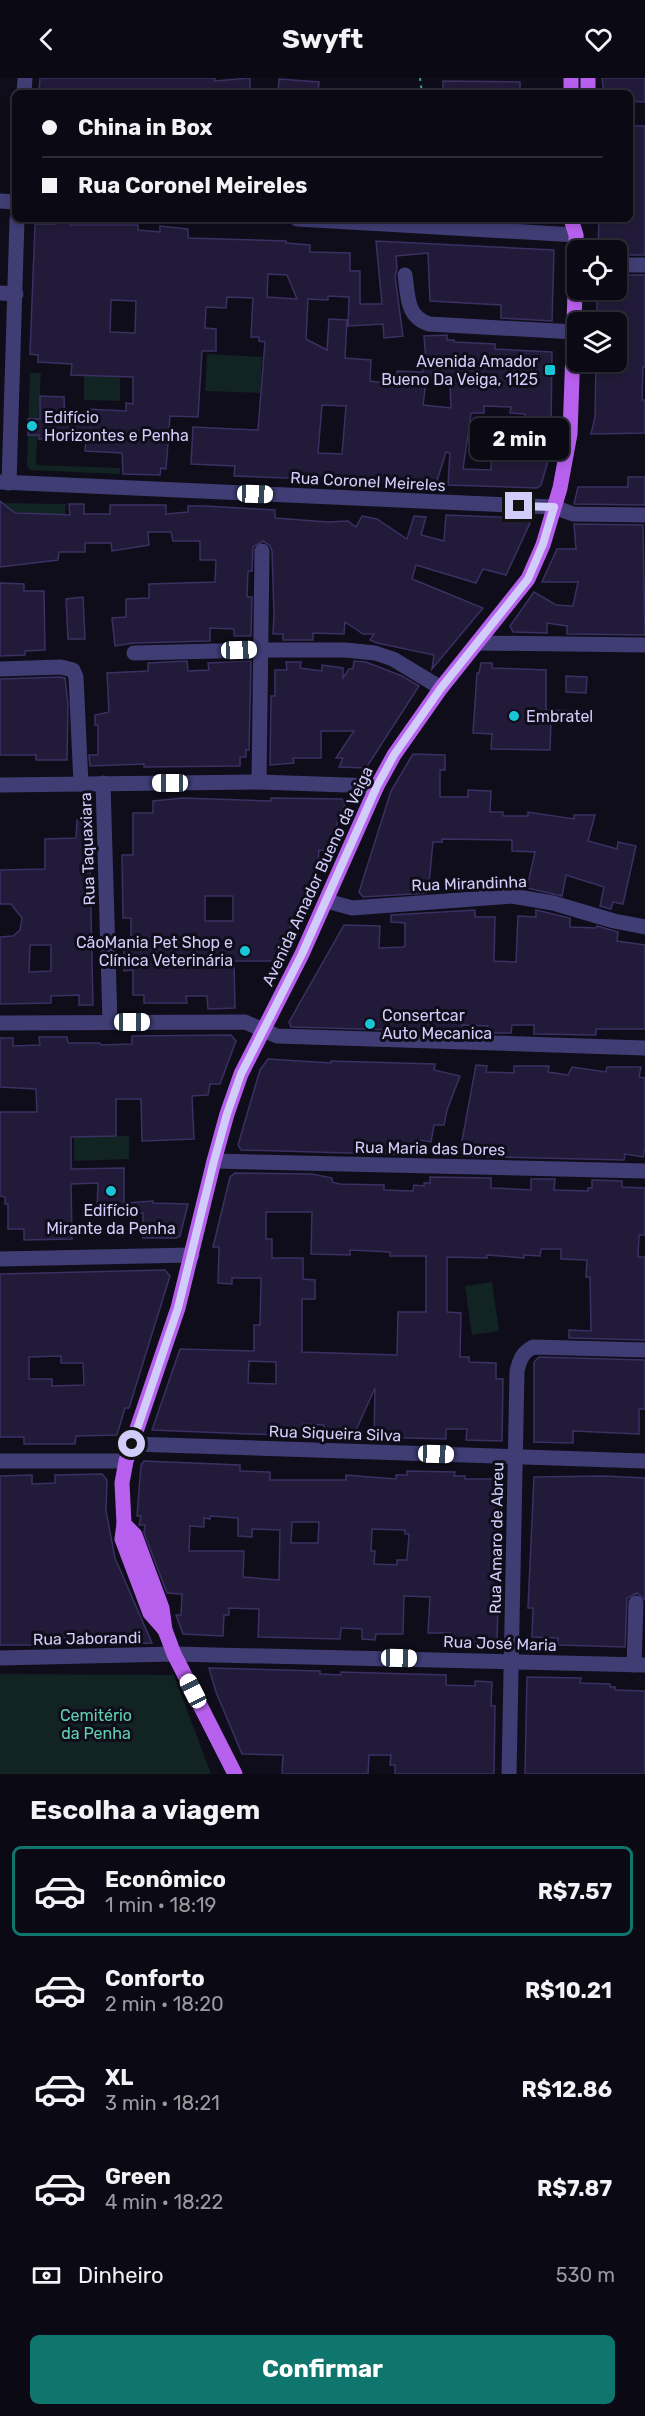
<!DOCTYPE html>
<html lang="pt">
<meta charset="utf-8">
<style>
body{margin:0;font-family:Rubik,sans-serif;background:#14131d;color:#f1f3f6;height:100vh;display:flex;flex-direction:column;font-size:22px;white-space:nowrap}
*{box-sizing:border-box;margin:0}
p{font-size:20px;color:#9a9aa0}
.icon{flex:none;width:33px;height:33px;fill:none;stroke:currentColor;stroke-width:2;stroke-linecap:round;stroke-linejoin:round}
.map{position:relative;height:1696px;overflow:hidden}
.side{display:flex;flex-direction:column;background:#0b0a14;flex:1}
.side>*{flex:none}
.banner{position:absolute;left:12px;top:12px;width:621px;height:132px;border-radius:9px;box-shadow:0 3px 9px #0003,0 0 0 2px #2b2b34;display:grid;align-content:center;height:132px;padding:0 30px;background:#0b0a14}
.fabs{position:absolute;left:567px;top:162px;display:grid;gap:12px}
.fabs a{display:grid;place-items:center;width:60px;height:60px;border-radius:9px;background:#0b0a14;box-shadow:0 3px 9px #0003,0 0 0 2px #2b2b34;font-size:30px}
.end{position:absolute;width:27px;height:27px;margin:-14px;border:8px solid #d1ccf9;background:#111;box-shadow:0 0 0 3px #111}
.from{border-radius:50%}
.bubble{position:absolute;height:42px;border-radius:9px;background:#0b0a14;box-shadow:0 3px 9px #0003,0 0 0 2px #2b2b34;font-size:20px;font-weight:700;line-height:42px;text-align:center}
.car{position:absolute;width:18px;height:36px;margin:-18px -9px;border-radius:8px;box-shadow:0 0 4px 2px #0007;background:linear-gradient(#fff 24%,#345 0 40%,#fff 0 76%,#345 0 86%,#fff 0)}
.banner b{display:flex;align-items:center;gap:21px;height:57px;font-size:22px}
.banner b+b{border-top:2px solid #2b2b34}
.banner i{width:15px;height:15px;background:#f1f3f6}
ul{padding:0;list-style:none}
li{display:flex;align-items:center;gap:18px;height:90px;margin:0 12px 9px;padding:0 18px;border:3px solid transparent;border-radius:9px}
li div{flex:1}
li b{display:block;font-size:22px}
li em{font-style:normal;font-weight:700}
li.selected{border-color:#0f766e}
li>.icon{width:54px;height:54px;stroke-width:1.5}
h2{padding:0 30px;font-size:27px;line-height:72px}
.pay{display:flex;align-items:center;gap:15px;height:66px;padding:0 30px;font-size:22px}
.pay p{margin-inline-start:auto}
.cta{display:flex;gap:12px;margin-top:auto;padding:12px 30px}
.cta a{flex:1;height:69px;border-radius:9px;background:#0f766e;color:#fff;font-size:24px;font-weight:700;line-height:69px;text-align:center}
header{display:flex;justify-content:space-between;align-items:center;height:78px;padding:0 30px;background:#0b0a14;font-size:27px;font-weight:700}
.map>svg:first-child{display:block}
.green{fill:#112423}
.building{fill:#211b39;stroke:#3a3062;stroke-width:1.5;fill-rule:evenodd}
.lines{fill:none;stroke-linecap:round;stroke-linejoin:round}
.path{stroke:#3aa099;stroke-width:2;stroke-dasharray:3 4.5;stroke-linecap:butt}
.minor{stroke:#3f3d74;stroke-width:15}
.major{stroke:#b760ed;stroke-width:15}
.route{stroke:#d1ccf9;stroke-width:8}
.poi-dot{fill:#19c6d8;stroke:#0f0d1a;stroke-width:2}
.labels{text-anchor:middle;stroke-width:6;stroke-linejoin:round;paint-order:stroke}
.poi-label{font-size:16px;fill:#d1ccf9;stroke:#0f0d1a;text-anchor:start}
.street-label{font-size:16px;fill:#d1ccf9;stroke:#0f0d1a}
.park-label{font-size:16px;fill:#62cfb4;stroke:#0f0d1a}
</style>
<header><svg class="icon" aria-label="back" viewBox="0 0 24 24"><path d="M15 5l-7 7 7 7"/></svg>Swyft<svg class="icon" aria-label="heart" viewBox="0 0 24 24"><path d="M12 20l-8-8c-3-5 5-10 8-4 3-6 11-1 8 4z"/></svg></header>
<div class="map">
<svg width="645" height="1696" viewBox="0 0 645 1696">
<rect width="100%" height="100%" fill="#0f0d1a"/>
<!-- green -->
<g class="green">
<path d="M207,276L262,279L260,315L205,313Z"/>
<path d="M30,295H41L36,385L38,387L120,390V396L30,392L27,388Z"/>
<path d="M84,297L120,299V323L84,322Z"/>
<path d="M0,425L66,426L65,437L13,434Z"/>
<path d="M129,1058V1081L74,1083V1059Z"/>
<path d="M492,1204L499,1253L472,1257L465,1208Z"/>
<path d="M0,1596L174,1597L211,1696H0Z"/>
</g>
<!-- building -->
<g class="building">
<path d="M40,0H215V3L250,0V15H39Z"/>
<path d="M602,0H645V24L630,23V15H604Z"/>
<path d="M279,1L319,4L318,15H278Z"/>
<path d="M443,3L520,4V15H443Z"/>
<path d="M630,48H645V177H616V172H598L599,141H630Z"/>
<path d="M56,142L70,143V147H138V152L160,154V148L188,151V160L286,163V165L310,167V174L350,175V193H360V226H382L376,163L554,172L552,243L501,240V227L430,223L428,175L396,178L397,191L395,198L403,258L384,260L383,246L348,248L349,219L328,218V222L308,221L306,261L327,272L329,241L347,242L345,280L371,282L370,303L393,306L394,303H397V293L423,294V284H426L424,258L447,257V262H454V264L495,266V271L552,274L551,349L548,383L541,407L537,410L448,407L450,375L446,374L436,406L234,398L235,388L191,386L193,349L258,352L265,264L259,263V259H251L253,220L227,219L226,230L206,229L205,250L216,251V273H202L198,339L170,338L166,391L161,390L160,397L123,396L122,375L85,373L86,361H39V357H28V341H40V318L64,319L65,342L86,343L87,331L126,333V325L133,326V299L71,297L72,286L38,284V277L30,276L35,146H56ZM268,196L287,197L297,221L267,219ZM111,222L136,223L135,255L110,254ZM426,304L450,305L451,330L423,327ZM322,327L346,328L342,376L318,375ZM484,328L511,329L510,335L525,336L523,358L499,356L498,368H492L491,392L463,391L471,335H484Z"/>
<path d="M616,197H645V289H643L642,322H645V355L591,356L595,339L596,284H616V244H597V212H616Z"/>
<path d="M628,399H645V427L574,426L578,409H628Z"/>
<path d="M0,423L15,435L48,436L70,437L69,426H84V436H110V427H166V436L188,434V428H206L275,432V440L328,444L348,443L356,449L362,438L377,441L407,461L414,438L426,439L421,457L444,463L446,437L526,440L530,445L506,497L483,491L476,505L416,487L412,501L483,530L432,591L434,577L377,565L370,562L374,556H363L345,544L344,556L313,555V562H283V556H273L274,537L272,473L270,468L263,463L253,469L252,493H248L247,519H252L251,558H234V551L210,550V563L134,565L115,568L112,540L126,539V521L149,520V506L215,504L216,482H200V463H173L171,454H148L149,467L112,473L111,465H85V474H59L58,482L0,489Z"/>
<path d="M574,446L643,447L645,557L567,556V548L547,545V555L513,554L510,548L534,514L556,527L573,528L578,504H542L557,471H576Z"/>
<path d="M0,505L24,506V513H44L45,572L25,573V577L0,578Z"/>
<path d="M83,519L85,561H68L66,521Z"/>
<path d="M187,583L188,593L209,592L208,585L251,583L249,672H246V679H240V688L144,689V686L90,688L89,677H98V647H95V637L109,634L107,595L148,593V585Z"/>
<path d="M354,583L366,584L402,598L419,608L368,687L366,690L339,689L343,680H336L354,653H321V680H293L294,685L270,687L271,618H275V592H287L286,584H301L300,590L322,593V587L343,590V600L349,591H353Z"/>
<path d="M481,585H492V590L546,592V632L573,633V644H551L550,672L491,671L492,656L473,655L477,595H479Z"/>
<path d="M566,598L587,599L586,615L566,614Z"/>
<path d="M60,599L65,600L68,626L67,682H36V677H0V601Z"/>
<path d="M413,676L445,677V692H440V719H468V712L491,713L490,734H503V738H528V734L574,741V737H595L588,763L617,771L618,764L636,768L623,826L613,824L611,831L600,828L604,809L566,797L562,818L527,810L535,774L512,773V762L442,761V764H433L428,815L363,819L359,814L391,713Z"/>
<path d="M183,720L271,723V720L342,721L345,726L326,773L319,772L317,801H311L306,822H303L282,868H286L279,883H234L235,930L208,931L207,918H186L187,925H144V917H133V892L124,893V863H131V840H123L122,777H133V735H153V723ZM205,818H233V843H205Z"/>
<path d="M77,742L89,743L93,927H79V917L51,918V925L0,926V859L13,858L20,852L22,840L11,826H0V792L45,791V761L76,760ZM30,867H51V893L29,894Z"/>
<path d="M475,832V839H495L494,883L516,884L518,838L536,839V832L570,840V849L596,850L597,848L618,854L617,863L645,867V951H596V957L534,956V947H512L511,955H488V948L462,947V954L291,949L289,944L344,847L380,848L379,870L403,869L405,868V845L391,844V837Z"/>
<path d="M231,957L236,963L220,1006H210L208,1017L192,1018L194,1061L142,1063L141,1021H116V1058L71,1059V1091L124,1090V1125L153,1123V1125L188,1126L180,1158L176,1160H143V1135H97L98,1105L71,1106L72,1161L24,1162V1151H8V1126H5V1119L0,1118V1034H37L36,1011L0,1009V960H13V968L40,967L39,959H67L68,965H100L101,967L132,966V958Z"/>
<path d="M268,981L331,985V983L435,986L434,992L460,998L447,1032L444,1047H434L431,1064L420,1062L417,1077L241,1072L238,1067L260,992Z"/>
<path d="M476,987L487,988L486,994L514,995V988H549L548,994L568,997L572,989L606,994L607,989H641L639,999L645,1000V1071L643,1079L625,1076L624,1082L462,1078L464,1069L461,1068Z"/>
<path d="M235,1095L312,1096L332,1100V1104L340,1106L384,1107V1112L413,1113L414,1107L424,1108V1105H430V1099L491,1100V1110L514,1111L531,1112V1101H555L554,1112L588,1113V1110H592V1102L622,1103V1109L645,1110V1157H639L638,1179H645V1262L569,1260V1252L591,1253L590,1199H586L587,1182L561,1181V1171H541L540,1178L524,1177V1180L487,1177V1180L447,1179V1234L461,1235L460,1279H469V1284L496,1285V1301H503L502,1363L466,1362L467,1351H446V1361L374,1359L375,1310L353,1359H323L324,1347L303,1346V1358L152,1352L180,1271L254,1273V1247H260L261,1200H232V1206L218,1205L219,1169H213L230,1099ZM266,1134H312L311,1176L350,1177V1172L390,1174V1178H426V1234H398L397,1277L302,1274V1221H315V1202L303,1201V1180H272V1161H266ZM249,1283L276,1284V1306L248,1305Z"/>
<path d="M165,1192L170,1198L129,1330H125L117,1357L76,1358L75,1366H24V1359H0V1196ZM61,1278V1285H83L84,1307L52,1308V1301H29V1279Z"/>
<path d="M539,1279L645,1282V1331H639V1356L573,1353V1365L534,1364V1284Z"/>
<path d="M144,1383L240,1387V1393L270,1394V1402H346V1397L396,1401V1397H407V1393L455,1394L454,1398H465V1401H501L497,1565L450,1564V1555H428L430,1519L404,1518L403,1556H376L375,1562L362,1561V1551L341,1550L340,1561L258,1559L259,1531L229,1530V1537H224L223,1558L183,1556L176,1537H181L182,1516L167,1515L144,1455L145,1447H139L141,1438H137L141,1387ZM210,1438L238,1440V1458L252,1459V1451L280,1452L279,1502L243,1499L244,1473H189L190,1448L204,1449V1440L210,1441ZM292,1444H319L318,1465H291ZM372,1451L405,1452V1456H409L407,1482H397V1487L374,1486L375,1473H371Z"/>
<path d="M102,1396L107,1402L106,1433L115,1480L152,1565L70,1567V1560L42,1559L43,1567H0V1398L32,1397V1406L55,1405V1397Z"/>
<path d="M604,1398L645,1400V1522L637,1515L627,1520L625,1569L558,1567V1560L532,1559L533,1530H528L534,1399Z"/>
<path d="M209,1590L320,1593V1596L341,1597V1594L446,1597V1607L475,1608V1603L492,1604L491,1628H495L494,1696H395V1687H390L391,1677H369L368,1696H282L283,1677L242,1676L216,1614Z"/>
<path d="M527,1599L581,1600L580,1605L610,1606V1609H615V1612L645,1613V1696H525Z"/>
</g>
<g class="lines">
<!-- path -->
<path class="path" d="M420,0L422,15"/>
<!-- minor -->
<g class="minor">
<path d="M24,15L25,0"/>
<path d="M0,123L15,124"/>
<path d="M297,141L576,157"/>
<path d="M616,187H645"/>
<path d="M405,197C408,217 406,239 429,246L575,254"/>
<path d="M0,215L16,216"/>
<path d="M0,404L554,429L573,436L645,437"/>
<path d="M9,405L17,141"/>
<path d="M477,565L645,567"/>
<path d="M134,575L260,572H345L375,575L393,581L441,610"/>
<path d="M0,591L61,589L73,592L76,599L81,706"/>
<path d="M259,704L262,473"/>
<path d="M103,705L110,944"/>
<path d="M0,707L259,704L377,708"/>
<path d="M327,823L352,830L512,818L553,825L614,843L645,849"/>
<path d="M0,945L245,944L277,958L645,970"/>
<path d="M214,1083L645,1093"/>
<path d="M0,1181L192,1177"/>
<path d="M132,1366L645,1383"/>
<path d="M0,1383H126"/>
<path d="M0,1580L174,1576L645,1587"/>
<path d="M634,1587L636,1525"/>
<path d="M509,1696L517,1293C520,1281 522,1275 533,1269L645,1272"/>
</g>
<!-- major -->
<g class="major">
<path d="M571,0V15"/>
<path d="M588,0V15"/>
<path d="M124,1446L135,1457L162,1530L165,1552L174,1576L235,1696"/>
<path d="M165,1552L150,1535L122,1461L124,1446L122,1405L126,1383L178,1230L214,1083L227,1036L241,996L302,876L377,708L394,677L441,610L528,501L543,467L560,410L570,356L576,187V157L571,141"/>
</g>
</g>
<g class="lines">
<!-- route -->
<path class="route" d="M132,1366L178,1230L214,1083L227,1036L241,996L302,876L377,708L394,677L441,610L528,501L543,466L554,429L519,428"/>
</g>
<!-- markers -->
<g class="poi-dot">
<rect x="544" y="286" width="12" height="12" rx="3"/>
<circle cx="32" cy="348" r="6"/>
<circle cx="514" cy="638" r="6"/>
<circle cx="245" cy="873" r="6"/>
<circle cx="370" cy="946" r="6"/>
<circle cx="111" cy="1113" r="6"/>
</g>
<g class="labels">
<!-- poi labels -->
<g class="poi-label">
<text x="538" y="289" text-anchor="end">Avenida Amador<tspan x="538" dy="18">Bueno Da Veiga, 1125</tspan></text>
<text x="44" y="345">Edifício<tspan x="44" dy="18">Horizontes e Penha</tspan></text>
<text x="526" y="644">Embratel</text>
<text x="233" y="870" text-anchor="end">CãoMania Pet Shop e<tspan x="233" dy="18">Clínica Veterinária</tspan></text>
<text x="382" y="943">Consertcar<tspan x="382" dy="18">Auto Mecanica</tspan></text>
<text x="111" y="1138" text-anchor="middle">Edifício<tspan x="111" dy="18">Mirante da Penha</tspan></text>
</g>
<!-- street labels -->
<g class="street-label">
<text transform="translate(368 403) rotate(3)" y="6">Rua Coronel Meireles</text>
<text transform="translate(87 771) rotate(-92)" y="6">Rua Taquaxiara</text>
<text transform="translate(317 798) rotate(-65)" y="6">Avenida Amador Bueno da Veiga</text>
<text transform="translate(469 805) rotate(-2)" y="6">Rua Mirandinha</text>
<text transform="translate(430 1070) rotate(1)" y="6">Rua Maria das Dores</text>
<text transform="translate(335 1355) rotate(2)" y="6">Rua Siqueira Silva</text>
<text transform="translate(496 1460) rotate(-89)" y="6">Rua Amaro de Abreu</text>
<text transform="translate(87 1560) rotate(-1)" y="6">Rua Jaborandi</text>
<text transform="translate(500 1565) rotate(2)" y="6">Rua José Maria</text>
</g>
<!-- park labels -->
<g class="park-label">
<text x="96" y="1643">Cemitério<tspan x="96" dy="18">da Penha</tspan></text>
</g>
</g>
</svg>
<div class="fabs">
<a><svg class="icon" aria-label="locate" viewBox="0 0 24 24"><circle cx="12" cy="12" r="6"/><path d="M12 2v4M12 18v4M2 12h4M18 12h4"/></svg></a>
<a><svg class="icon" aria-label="layers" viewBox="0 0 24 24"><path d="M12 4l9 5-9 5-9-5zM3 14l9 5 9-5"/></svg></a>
</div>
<i class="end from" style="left:132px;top:1366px"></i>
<i class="end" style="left:519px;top:428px"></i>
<div class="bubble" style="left:470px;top:340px;width:99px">2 min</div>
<i class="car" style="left:255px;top:416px;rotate:92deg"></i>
<i class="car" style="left:239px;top:572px;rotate:88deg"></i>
<i class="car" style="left:170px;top:705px;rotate:270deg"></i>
<i class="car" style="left:132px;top:944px;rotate:90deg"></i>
<i class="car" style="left:436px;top:1376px;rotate:92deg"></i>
<i class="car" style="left:399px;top:1580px;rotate:91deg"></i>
<i class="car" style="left:193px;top:1613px;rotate:333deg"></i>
<div class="banner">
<b><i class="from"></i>China in Box</b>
<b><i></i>Rua Coronel Meireles</b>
</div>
</div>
<section class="side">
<h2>Escolha a viagem</h2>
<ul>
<li class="selected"><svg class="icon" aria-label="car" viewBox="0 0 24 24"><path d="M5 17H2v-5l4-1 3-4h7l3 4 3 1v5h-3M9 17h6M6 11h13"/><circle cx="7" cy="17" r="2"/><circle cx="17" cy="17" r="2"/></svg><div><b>Econômico</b><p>1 min · 18:19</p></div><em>R$7.57</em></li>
<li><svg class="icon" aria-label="car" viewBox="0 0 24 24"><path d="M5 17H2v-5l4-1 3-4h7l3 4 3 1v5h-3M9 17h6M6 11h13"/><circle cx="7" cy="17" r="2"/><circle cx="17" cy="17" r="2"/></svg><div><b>Conforto</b><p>2 min · 18:20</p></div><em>R$10.21</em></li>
<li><svg class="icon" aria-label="car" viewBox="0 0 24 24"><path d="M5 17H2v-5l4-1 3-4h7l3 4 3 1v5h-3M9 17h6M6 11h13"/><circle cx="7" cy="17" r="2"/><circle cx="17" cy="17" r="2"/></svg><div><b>XL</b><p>3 min · 18:21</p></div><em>R$12.86</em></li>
<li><svg class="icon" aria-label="car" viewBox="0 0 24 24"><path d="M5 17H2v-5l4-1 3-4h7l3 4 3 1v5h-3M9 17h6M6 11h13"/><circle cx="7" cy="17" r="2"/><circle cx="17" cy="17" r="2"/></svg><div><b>Green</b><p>4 min · 18:22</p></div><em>R$7.87</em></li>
</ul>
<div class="pay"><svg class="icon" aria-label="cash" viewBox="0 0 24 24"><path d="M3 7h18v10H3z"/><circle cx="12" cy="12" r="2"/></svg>Dinheiro<p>530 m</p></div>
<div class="cta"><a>Confirmar</a></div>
</section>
